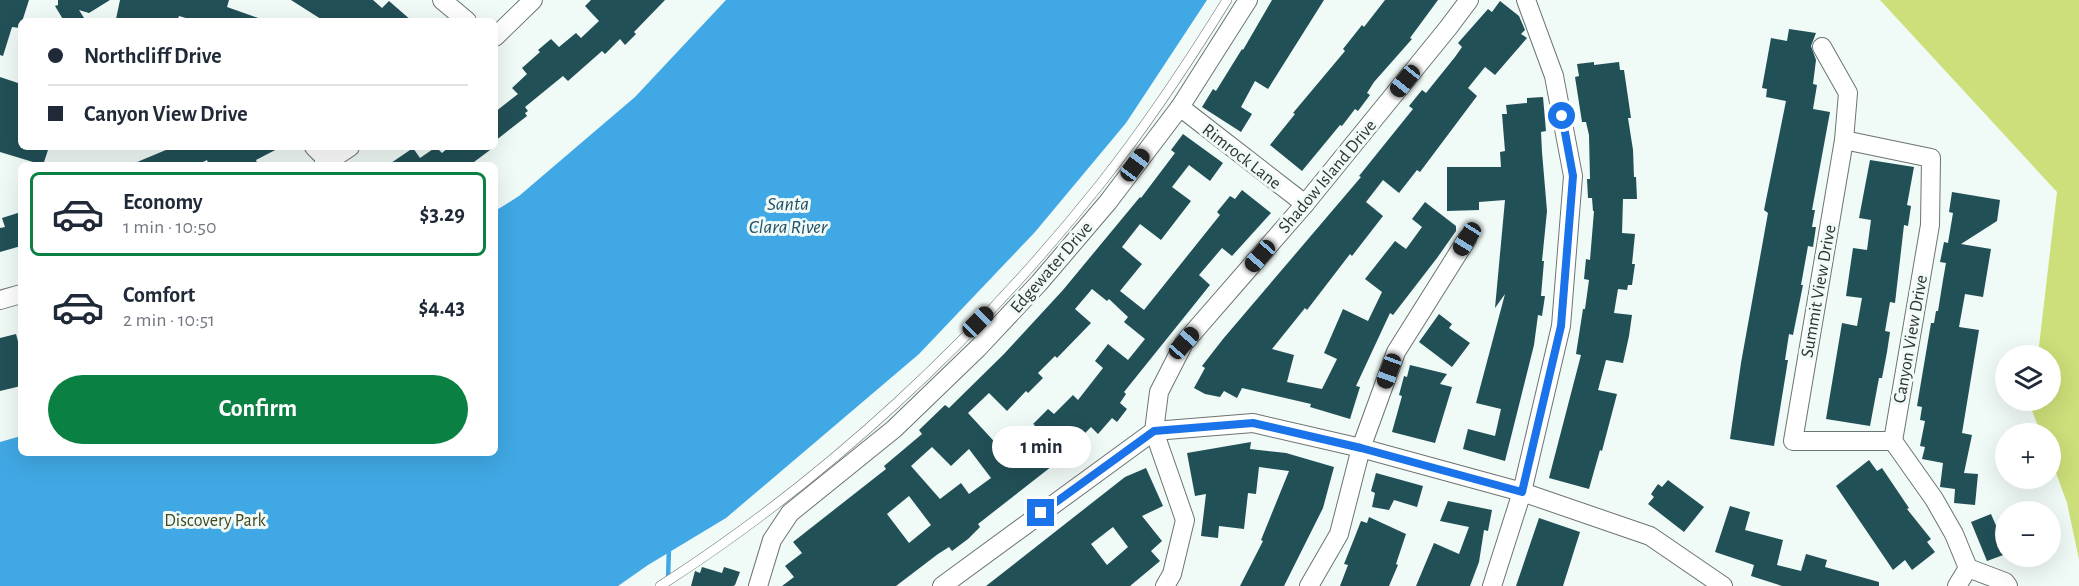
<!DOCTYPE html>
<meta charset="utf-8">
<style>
body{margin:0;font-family:"Alegreya Sans",sans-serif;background:#f6f6f7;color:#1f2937;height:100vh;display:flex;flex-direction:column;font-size:22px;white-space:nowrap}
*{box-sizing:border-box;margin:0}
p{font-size:20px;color:#747a83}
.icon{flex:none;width:33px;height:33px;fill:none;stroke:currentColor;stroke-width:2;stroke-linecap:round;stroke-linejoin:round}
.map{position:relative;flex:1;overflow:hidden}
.details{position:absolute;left:18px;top:162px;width:480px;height:294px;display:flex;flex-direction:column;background:#fff;border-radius:9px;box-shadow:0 6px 24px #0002}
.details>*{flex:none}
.top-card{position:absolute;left:18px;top:18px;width:480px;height:132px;border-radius:9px;box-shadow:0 6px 24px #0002;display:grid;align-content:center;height:132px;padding:0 30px;background:#fff}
.tools{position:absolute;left:1995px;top:345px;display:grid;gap:12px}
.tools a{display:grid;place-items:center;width:66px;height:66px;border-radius:50%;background:#fff;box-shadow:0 6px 24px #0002;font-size:30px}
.end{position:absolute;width:27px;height:27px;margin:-14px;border:8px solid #1a73e8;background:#fff;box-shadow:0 0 0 3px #fff}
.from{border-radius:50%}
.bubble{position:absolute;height:42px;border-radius:21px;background:#fff;box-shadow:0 6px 24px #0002;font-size:20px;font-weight:600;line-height:42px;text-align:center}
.car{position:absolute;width:18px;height:36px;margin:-18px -9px;border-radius:8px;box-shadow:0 0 4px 2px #0007;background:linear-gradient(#222 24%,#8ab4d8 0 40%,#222 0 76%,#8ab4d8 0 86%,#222 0)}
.top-card b{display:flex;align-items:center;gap:21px;height:57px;font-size:22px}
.top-card b+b{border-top:2px solid #e0e1e3}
.top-card i{width:15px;height:15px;background:#1f2937}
ul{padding:10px 0 0;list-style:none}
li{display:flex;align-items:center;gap:18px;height:84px;margin:0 12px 9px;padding:0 18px;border:3px solid transparent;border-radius:9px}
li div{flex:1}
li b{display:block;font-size:22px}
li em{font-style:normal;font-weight:600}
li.selected{border-color:#0b8043}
li>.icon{width:54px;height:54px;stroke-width:1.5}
.action{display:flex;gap:12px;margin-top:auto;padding:12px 30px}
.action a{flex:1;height:69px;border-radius:36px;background:#0b8043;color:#fff;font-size:24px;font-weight:600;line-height:69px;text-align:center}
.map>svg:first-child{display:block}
.green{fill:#ccdf7a}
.water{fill:#40a8e4}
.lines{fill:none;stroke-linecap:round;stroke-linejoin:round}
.stream{stroke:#40a8e4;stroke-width:4.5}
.building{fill:#225057;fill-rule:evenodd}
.service-casing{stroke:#6c7472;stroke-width:10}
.minor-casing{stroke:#6c7472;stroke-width:20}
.service{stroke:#fff;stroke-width:9}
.minor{stroke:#fff;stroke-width:18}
.route{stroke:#1a73e8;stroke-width:8}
.labels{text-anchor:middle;stroke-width:6;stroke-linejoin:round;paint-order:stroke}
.street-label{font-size:18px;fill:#2f3332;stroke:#f0faf7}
.park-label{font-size:18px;fill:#3f471d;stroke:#f0faf7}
.water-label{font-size:20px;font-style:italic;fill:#254e68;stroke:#f0faf7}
</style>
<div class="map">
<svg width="2079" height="586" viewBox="0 0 2079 586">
<rect width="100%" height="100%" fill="#f0faf7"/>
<!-- green -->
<path class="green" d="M1880,0H2079V559L2067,503L2051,459L2050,434L2041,433L2032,411L2033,401L2050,400V356L2038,355L2057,192Z"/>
<!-- water -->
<path class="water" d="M726,0H1207L1126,123L1035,232L919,354L726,518L648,565L618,586H0V442L21,436V453H495V211L519,196L635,97Z"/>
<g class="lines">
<!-- stream -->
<path class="stream" d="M668,580L669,547"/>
</g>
<!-- building -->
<g class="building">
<path d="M0,0H29L20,28L12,27L3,56L0,55Z"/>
<path d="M58,0H110L89,13L79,10L86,21H64L55,6L58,5Z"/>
<path d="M120,0H229L227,7L261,19L260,21H196L179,16L177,21L158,18L157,21H123L116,19Z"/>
<path d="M291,0H373L382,8L389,1L412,21H324Z"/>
<path d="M591,0H665L634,32L636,34L625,45L620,39L605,54L602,51L568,81L563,76L525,107L528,111L525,113L527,116L495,141V112L518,94L512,88L527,74L522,68L540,52L538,50L551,39L559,47L576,33L581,38L599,21L585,6Z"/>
<path d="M1272,0H1324L1268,89L1255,81L1241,107L1252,114L1241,132L1202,107L1213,89L1216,91L1242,49L1243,50Z"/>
<path d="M1385,0H1438L1410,38L1412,39L1374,82L1367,93L1370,95L1358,111L1355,109L1342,126L1340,125L1302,171L1270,145L1295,114L1293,113L1345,51L1343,49L1362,25L1364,27Z"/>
<path d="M1500,1L1519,16L1525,30L1521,34L1527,38L1495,75L1485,67L1468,88L1477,96L1420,172L1417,170L1399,193L1383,180L1366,202L1383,216L1352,256L1350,254L1307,310L1305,308L1272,349L1294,355L1287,382L1322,389L1337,359L1324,353L1343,309L1368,321L1382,292L1365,279L1395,241L1406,249L1422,227L1412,219L1425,202L1456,226V231L1437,258L1393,315L1390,313L1356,386L1360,387L1350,419L1310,407L1311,404L1242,388L1237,398L1224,391L1220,397L1205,394L1194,388L1205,368L1202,366L1223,339L1361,177L1359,176L1413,109L1409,106L1422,90L1426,93L1455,57L1462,47L1458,43L1488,9L1492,12Z"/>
<path d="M1789,29L1816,33L1811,46L1816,60L1813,84L1817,85L1813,109L1830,112L1812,210H1815L1812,227H1816L1813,247L1808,246L1801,285H1803L1793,335L1789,334L1785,360H1788L1774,446L1730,439L1741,363L1768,213L1764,210L1786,101L1766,97L1767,89L1762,88L1771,38L1787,41Z"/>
<path d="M1594,62V65L1619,62L1620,70H1624L1631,118H1628L1633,150L1634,177H1636L1637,199H1623L1622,233L1635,234L1632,264H1635L1632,285H1628L1627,290L1618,289L1614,313L1632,315L1629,336L1623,363L1606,360L1598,390L1617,394L1602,451L1600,450L1589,489L1549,478L1581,355L1576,354L1583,309H1585L1589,280L1584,279L1586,259L1590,260L1594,211H1593L1592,198H1588L1587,179H1590L1589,135L1586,122H1582L1575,77L1579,76L1577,64Z"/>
<path d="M0,77L21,84V147H49L43,165L0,152Z"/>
<path d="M1543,97L1546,131L1541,132L1542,152L1547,211L1542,261H1544L1541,296H1545L1542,316L1538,315L1534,345L1505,461L1463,449L1468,429L1495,436L1501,409L1476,403L1505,294L1495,308L1505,200L1479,202V210L1447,211V167H1501L1500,152L1505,151L1502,114H1507L1506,105L1527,103V98Z"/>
<path d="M1183,134L1223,163L1210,181L1189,165L1172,187L1191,201L1161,240L1140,224L1122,247L1142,264L1120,291L1144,310L1220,215L1217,212L1230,196L1235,199L1242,190L1271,213L1232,256L1222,248L1199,275L1210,285L1124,392L1126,394L1120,403L1127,409L1117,422L1112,418L1098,434L1091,427L1056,463L978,524L980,527L968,539L952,551L949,547L938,554L896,586H782L794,577L785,566L802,553L793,542L886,469L884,466L922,434L919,430L945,405L949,408L1004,354L1063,290L1140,197L1141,198L1175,153L1171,150ZM1092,289L1107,301L1109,299L1128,317L1124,322L1145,339L1128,360L1108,344L1095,361L1103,368L1078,400L1073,395L1054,414L1048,409L1033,424L1035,425L1002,450L968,413L989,393L1007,411L1026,391L1028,393L1043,378L1038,373L1055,356L1057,358L1091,323L1075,309ZM932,447L951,466L969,449L991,478L969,494L961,483L940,499L911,466ZM909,496L931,525L909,543L887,514Z"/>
<path d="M173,147H281L256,160L258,165H209L207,160L197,165H130Z"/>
<path d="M436,147L442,153L449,147H494L470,165H388L413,148L420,158Z"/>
<path d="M1870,160L1914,167L1907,205L1911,206L1908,226L1904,225L1895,303L1890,302L1885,331L1890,332L1887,352L1882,378H1879L1870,426L1826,419L1842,323L1857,326L1862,298L1846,296L1853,248L1867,250L1871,220L1859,218Z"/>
<path d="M1952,192L2000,200L1997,221L1961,244L1991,249L1983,297L1965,294L1959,327L1979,330L1962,433L1972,435L1964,473L1978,474L1975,505L1954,503L1955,489L1940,487L1943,463L1922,459L1925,447L1920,446L1925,421L1920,420L1922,407L1917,406L1931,323H1934L1936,311H1938L1943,280L1946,263L1940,262L1944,242L1948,243L1953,213L1949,212Z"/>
<path d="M21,212V246L0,252V228L5,227L2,218Z"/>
<path d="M1439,314L1452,324L1449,328L1470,343L1452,367L1419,342Z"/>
<path d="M16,334L19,345H21V386L0,391V338Z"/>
<path d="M1410,365L1447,374L1440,384L1452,387L1435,443L1392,432L1402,396L1399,395L1404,376L1407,377Z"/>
<path d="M1251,442L1250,449L1286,453L1334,467L1323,508L1284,586H1240L1263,541L1261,540L1289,471L1259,467L1256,494L1248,493L1244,529L1219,526L1218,538L1201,536L1206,494L1195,496L1187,453Z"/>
<path d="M1869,460L1877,471L1882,468L1909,508L1907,509L1931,539L1927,542L1935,552L1912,570L1905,560L1893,570L1836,486Z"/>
<path d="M1146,468L1163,506L1142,516L1162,541L1151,551L1160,561L1130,586H986L1125,477ZM1113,527L1128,547L1107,565L1091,544Z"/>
<path d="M1376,473L1423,486L1417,507L1394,500L1389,510L1372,507L1375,493L1371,491Z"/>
<path d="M1668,480L1704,507L1684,532L1648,504L1654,497L1651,494L1658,484L1662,487Z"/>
<path d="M1448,501L1492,510L1488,531L1484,530L1479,562L1470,586H1416L1434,543L1459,554L1469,527L1440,521Z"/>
<path d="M1730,506L1750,512L1745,530L1783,540L1777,565L1801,571L1806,554L1827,560L1825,567L1879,582V586H1782L1751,576L1754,565L1715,552Z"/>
<path d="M1991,514L2001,537L2006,535V554L1987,561L1971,522Z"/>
<path d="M1369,517L1406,534L1396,564L1398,565L1389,586H1340L1348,565L1344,564L1354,539L1361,521L1367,523Z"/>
<path d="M1539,518L1580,532L1563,586H1516Z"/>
<path d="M702,567L722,573L724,567L740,572L735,585L733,586H691L695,571L700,573Z"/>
</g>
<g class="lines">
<defs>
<path id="service" d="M660,586C827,479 978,338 1101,183C1147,125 1188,63 1227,0"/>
<g id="minor">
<path d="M442,0L467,21"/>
<path d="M495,37L533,0"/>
<path d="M1822,47L1848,93L1844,140L1793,441H1893"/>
<path d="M1180,107L1305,204"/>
<path d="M1844,140L1931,158L1930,225L1893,441L1934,499L1954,534L1968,568L1957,586"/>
<path d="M314,147L329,162"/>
<path d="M323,165L350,147"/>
<path d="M0,300L21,294"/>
<path d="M1968,568L2005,582L2008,586"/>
<path d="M758,586L772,540L790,513L894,429L978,348L1039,283L1108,202L1180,107L1248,0"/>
<path d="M942,586L1154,431L1253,423L1361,448L1522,492L1650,536L1723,586"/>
<path d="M1165,586L1172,574L1185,520L1154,431L1159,392L1184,343L1305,204L1448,28L1469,0"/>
<path d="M1309,586L1339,534L1361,448L1396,352L1467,239"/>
<path d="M1492,586L1522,492L1561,326L1573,176L1554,76L1526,0"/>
</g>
</defs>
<!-- service casing -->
<use href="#service" class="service-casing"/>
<!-- minor casing -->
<use href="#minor" class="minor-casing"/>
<!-- service -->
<use href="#service" class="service"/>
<!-- minor -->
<use href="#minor" class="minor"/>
</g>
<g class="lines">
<!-- route -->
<path class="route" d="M1041,513L1154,431L1253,423L1361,448L1522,492L1561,326L1573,176L1562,116"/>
</g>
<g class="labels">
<!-- street labels -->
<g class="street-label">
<text transform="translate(1242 156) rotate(38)" y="6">Rimrock Lane</text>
<text transform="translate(1327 176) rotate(-50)" y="6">Shadow Island Drive</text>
<text transform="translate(1051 267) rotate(-49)" y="6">Edgewater Drive</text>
<text transform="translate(1818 291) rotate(-80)" y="6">Summit View Drive</text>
<text transform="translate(1910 339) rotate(-80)" y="6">Canyon View Drive</text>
</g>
<!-- park labels -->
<g class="park-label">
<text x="215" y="526">Discovery Park</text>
</g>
<!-- water labels -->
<g class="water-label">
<text x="788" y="210">Santa<tspan x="788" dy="23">Clara River</tspan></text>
</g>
</g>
</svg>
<div class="tools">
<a><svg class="icon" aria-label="layers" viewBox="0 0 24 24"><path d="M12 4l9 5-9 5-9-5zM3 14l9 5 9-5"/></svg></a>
<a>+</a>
<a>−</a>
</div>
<i class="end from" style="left:1562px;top:116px"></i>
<i class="end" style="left:1041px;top:513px"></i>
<div class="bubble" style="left:992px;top:426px;width:99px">1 min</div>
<i class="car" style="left:1405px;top:81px;rotate:219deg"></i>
<i class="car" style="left:1135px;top:165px;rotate:37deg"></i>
<i class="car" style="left:1467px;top:239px;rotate:212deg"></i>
<i class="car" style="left:1260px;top:256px;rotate:221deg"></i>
<i class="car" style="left:978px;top:322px;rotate:45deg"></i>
<i class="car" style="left:1184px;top:343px;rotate:41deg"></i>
<i class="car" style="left:1389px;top:371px;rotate:200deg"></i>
<div class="top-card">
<b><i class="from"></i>Northcliff Drive</b>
<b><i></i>Canyon View Drive</b>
</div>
<section class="details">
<ul>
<li class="selected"><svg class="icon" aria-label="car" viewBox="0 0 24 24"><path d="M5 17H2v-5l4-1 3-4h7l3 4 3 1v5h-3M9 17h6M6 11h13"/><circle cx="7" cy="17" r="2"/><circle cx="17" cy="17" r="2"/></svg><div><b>Economy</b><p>1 min · 10:50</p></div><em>$3.29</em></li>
<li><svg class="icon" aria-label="car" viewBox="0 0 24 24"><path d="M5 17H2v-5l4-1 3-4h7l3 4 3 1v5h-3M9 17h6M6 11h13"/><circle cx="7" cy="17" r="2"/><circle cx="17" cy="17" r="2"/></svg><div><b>Comfort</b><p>2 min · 10:51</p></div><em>$4.43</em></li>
</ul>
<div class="action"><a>Confirm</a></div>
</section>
</div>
